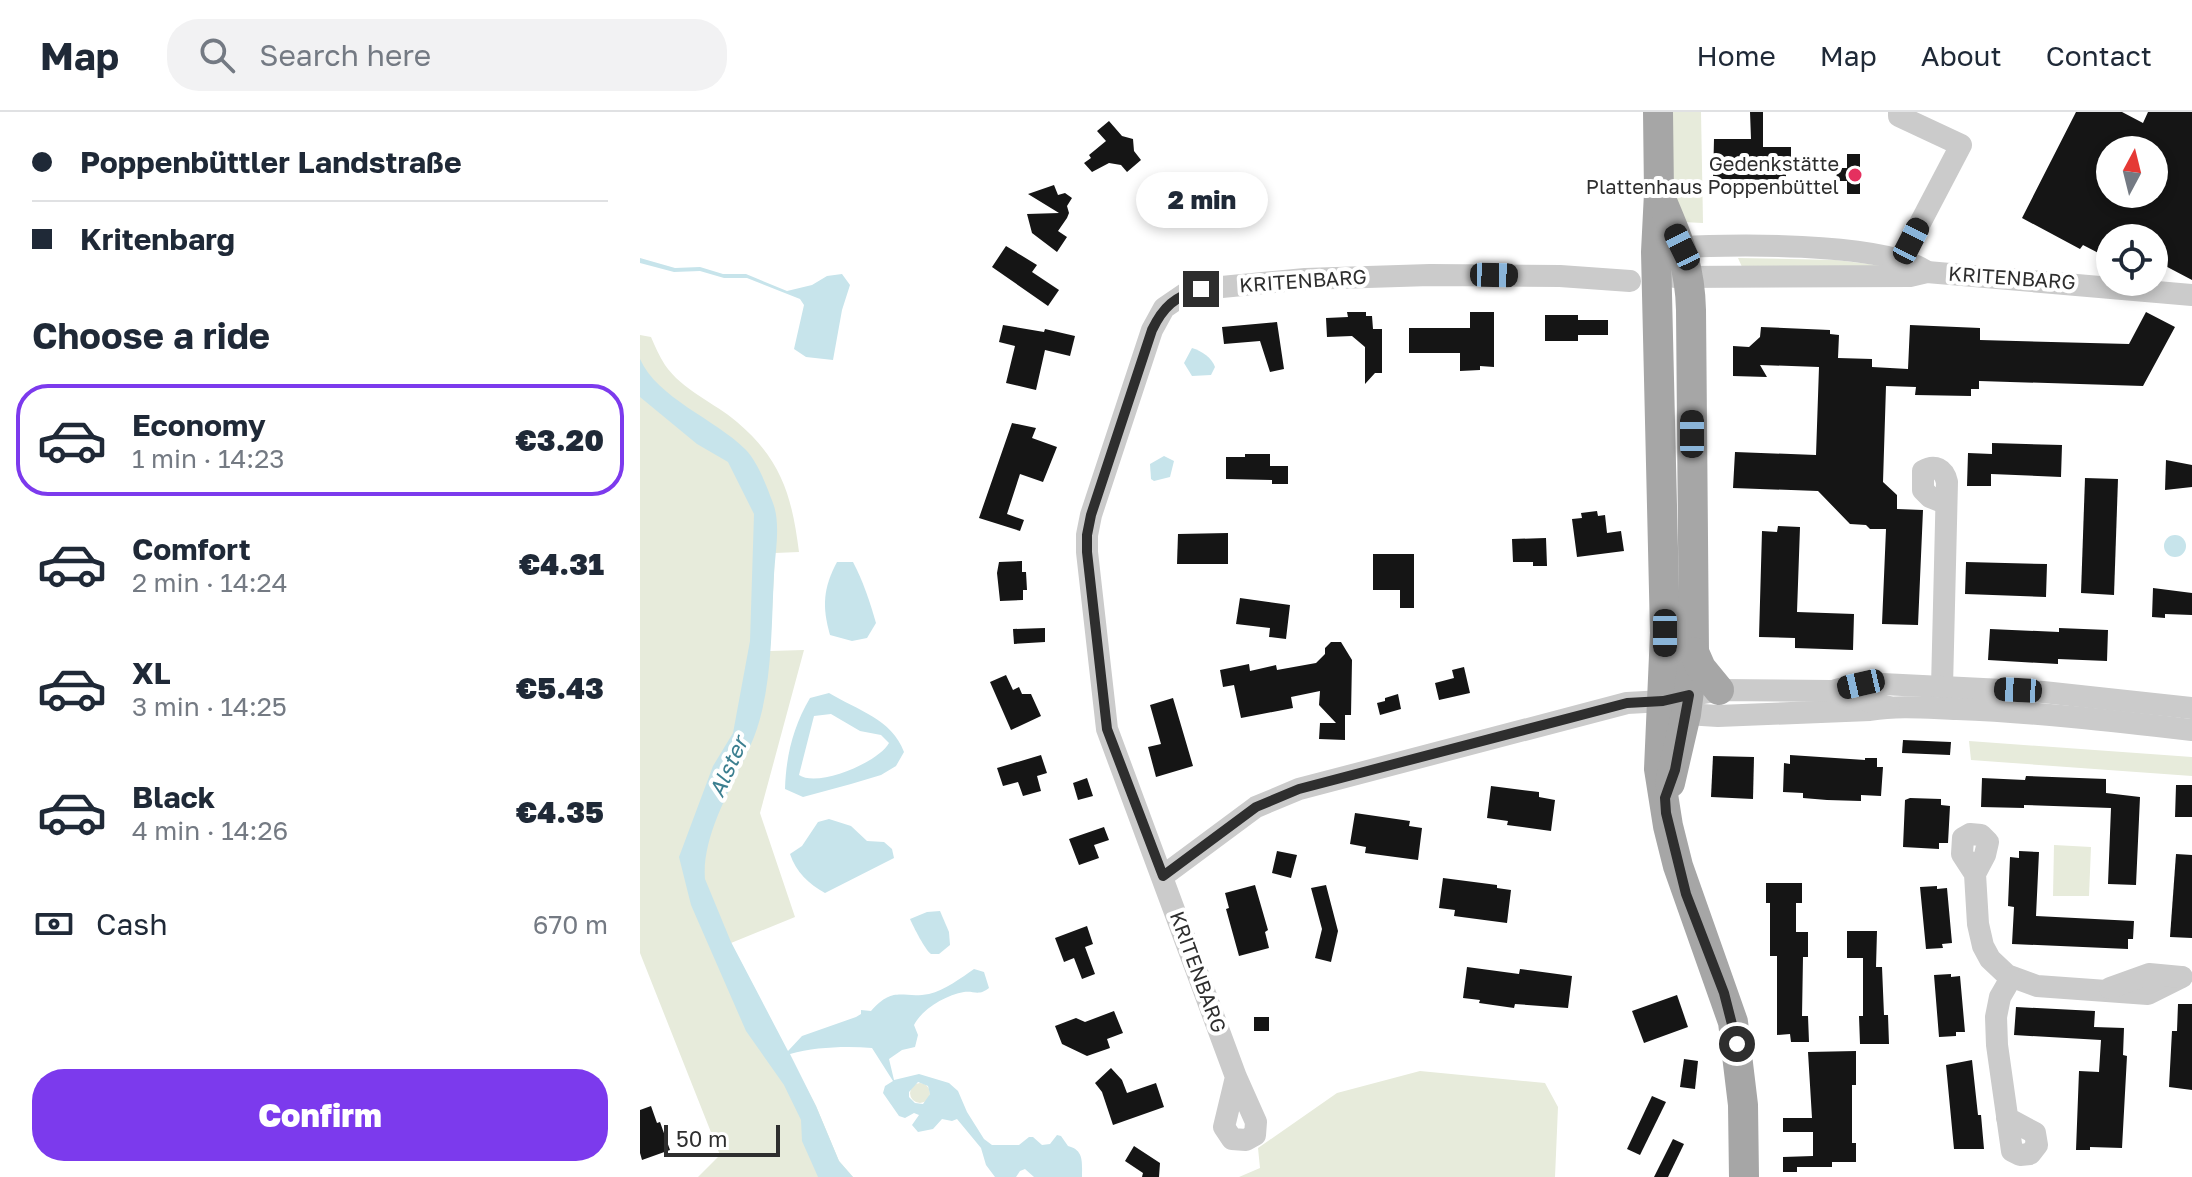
<!DOCTYPE html>
<meta charset="utf-8">
<style>
body{margin:0;font-family:"Golos Text",sans-serif;background:#f2f2f3;color:#1f2937;height:100vh;display:flex;flex-direction:column;font-size:30px;white-space:nowrap}
*{box-sizing:border-box;margin:0}
p{font-size:26px;color:#747a83}
.icon{flex:none;width:44px;height:44px;fill:none;stroke:currentColor;stroke-width:2;stroke-linecap:round;stroke-linejoin:round}
.map{position:relative;flex:1;overflow:hidden}
.drawer{display:flex;flex-direction:column;background:#fff;width:640px}
.drawer>*{flex:none}
.guide{display:grid;align-content:center;height:176px;padding:0 32px;background:#fff}
.needle{width:52px;rotate:7deg}
.fabs{position:absolute;left:1456px;top:24px;display:grid;gap:16px}
.fabs a{display:grid;place-items:center;width:72px;height:72px;border-radius:50%;background:#fff;box-shadow:0 4px 12px #0003;font-size:40px}
.scale{position:absolute;left:24px;bottom:20px;width:116px;box-sizing:border-box;padding-left:8px;border:4px solid #2e2e2e;border-top:0;font-size:22px;line-height:28px;white-space:nowrap;color:#2e2e2e;-webkit-text-stroke:6px #fff;paint-order:stroke}
.end{position:absolute;width:36px;height:36px;margin:-18px;border:10px solid #2e2e2e;background:#fff;box-shadow:0 0 0 4px #fff}
.from{border-radius:50%}
.bubble{position:absolute;height:56px;border-radius:28px;background:#fff;box-shadow:0 4px 12px #0003;font-size:26px;font-weight:800;line-height:56px;text-align:center}
.car{position:absolute;width:24px;height:48px;margin:-24px -12px;border-radius:10px;box-shadow:0 0 6px 2px #0007;background:linear-gradient(#222 24%,#8ab4d8 0 40%,#222 0 76%,#8ab4d8 0 86%,#222 0)}
.guide b{display:flex;align-items:center;gap:28px;height:76px;font-size:30px}
.guide b+b{border-top:2px solid #e0e1e3}
.guide i{width:20px;height:20px;background:#1f2937}
ul{padding:0;list-style:none}
li{display:flex;align-items:center;gap:24px;height:112px;margin:0 16px 12px;padding:0 16px;border:4px solid transparent;border-radius:32px}
li div{flex:1}
li b{display:block;font-size:30px}
li em{font-style:normal;font-weight:800}
li.current{border-color:#7c3aed}
li>.icon{width:72px;height:72px;stroke-width:1.5}
h2{padding:0 32px;font-size:36px;line-height:96px}
.pay{display:flex;align-items:center;gap:20px;height:88px;padding:0 32px;font-size:30px}
.pay p{margin-inline-start:auto}
.primary-button{display:flex;gap:16px;margin-top:auto;padding:16px 32px}
.primary-button a{flex:1;height:92px;border-radius:32px;background:#7c3aed;color:#fff;font-size:32px;font-weight:800;line-height:92px;text-align:center}
header{display:flex;align-items:center;gap:48px;box-sizing:border-box;height:112px;padding:0 40px;background:#fff;border-bottom:2px solid #e0e1e3}
header strong{font-size:38px}
nav{display:flex;gap:44px;margin-inline-start:auto;font-size:28px}
.search{width:560px;height:72px;background:#f2f2f3;display:flex;align-items:center;gap:20px;box-sizing:border-box;padding:0 28px;border-radius:32px;color:#747a83;font-size:30px}
main{display:flex;flex:1;min-height:0}
.map>svg:first-child{display:block}
.green{fill:#e7ebdb}
.water{fill:#c7e4eb;fill-rule:evenodd}
.building{fill:#151515;fill-rule:evenodd}
.lines{fill:none;stroke-linecap:round;stroke-linejoin:round}
.minor{stroke:#cbcbcb;stroke-width:22}
.major{stroke:#a6a6a6;stroke-width:30}
.route{stroke:#2e2e2e;stroke-width:10}
.poi-dot{fill:#e5305f;stroke:#fff;stroke-width:3}
.labels{text-anchor:middle;stroke-width:8;stroke-linejoin:round;paint-order:stroke}
.poi-label{font-size:20px;fill:#2e2e2e;stroke:#fff;text-anchor:end}
.street-label{font-size:20px;fill:#2e2e2e;stroke:#fff}
.water-label{font-size:22px;font-style:italic;fill:#3c7f90;stroke:#fff}
</style>
<header>
<strong>Map</strong>
<div class="search"><svg class="icon" aria-label="search" viewBox="0 0 24 24"><circle cx="10" cy="10" r="6"/><path d="M15 15l6 6"/></svg>Search here</div>
<nav><a>Home</a><a>Map</a><a>About</a><a>Contact</a></nav>
</header>
<main>
<section class="drawer">
<div class="guide">
<b><i class="from"></i>Poppenbüttler Landstraße</b>
<b><i></i>Kritenbarg</b>
</div>
<h2>Choose a ride</h2>
<ul>
<li class="current"><svg class="icon" aria-label="car" viewBox="0 0 24 24"><path d="M5 17H2v-5l4-1 3-4h7l3 4 3 1v5h-3M9 17h6M6 11h13"/><circle cx="7" cy="17" r="2"/><circle cx="17" cy="17" r="2"/></svg><div><b>Economy</b><p>1 min · 14:23</p></div><em>€3.20</em></li>
<li><svg class="icon" aria-label="car" viewBox="0 0 24 24"><path d="M5 17H2v-5l4-1 3-4h7l3 4 3 1v5h-3M9 17h6M6 11h13"/><circle cx="7" cy="17" r="2"/><circle cx="17" cy="17" r="2"/></svg><div><b>Comfort</b><p>2 min · 14:24</p></div><em>€4.31</em></li>
<li><svg class="icon" aria-label="car" viewBox="0 0 24 24"><path d="M5 17H2v-5l4-1 3-4h7l3 4 3 1v5h-3M9 17h6M6 11h13"/><circle cx="7" cy="17" r="2"/><circle cx="17" cy="17" r="2"/></svg><div><b>XL</b><p>3 min · 14:25</p></div><em>€5.43</em></li>
<li><svg class="icon" aria-label="car" viewBox="0 0 24 24"><path d="M5 17H2v-5l4-1 3-4h7l3 4 3 1v5h-3M9 17h6M6 11h13"/><circle cx="7" cy="17" r="2"/><circle cx="17" cy="17" r="2"/></svg><div><b>Black</b><p>4 min · 14:26</p></div><em>€4.35</em></li>
</ul>
<div class="pay"><svg class="icon" aria-label="cash" viewBox="0 0 24 24"><path d="M3 7h18v10H3z"/><circle cx="12" cy="12" r="2"/></svg>Cash<p>670 m</p></div>
<div class="primary-button"><a>Confirm</a></div>
</section>
<div class="map">
<svg width="1552" height="1065" viewBox="0 0 1552 1065">
<rect width="100%" height="100%" fill="#fff"/>
<!-- green -->
<g class="green">
<path d="M1030,0H1061L1063,111L1042,110L1035,105Z"/>
<path d="M1098,146L1196,148L1245,154L1102,155Z"/>
<path d="M0,223L11,225C15,234 19,244 25,253C42,278 75,291 97,310C142,348 152,385 159,440L135,441L130,539L164,538L120,701L155,805L91,831L176,994L199,1049L213,1065H58L80,1043L0,841Z"/>
<path d="M1329,629L1552,645V664L1331,648Z"/>
<path d="M1414,733L1451,735L1449,784H1413Z"/>
<path d="M780,959L905,971L918,995L915,1065H599L620,1056L618,1036L697,981Z"/>
<circle cx="280" cy="981" r="10"/>
</g>
<!-- water -->
<g class="water">
<path d="M0,146L35,156L60,155L83,162H106L147,179L172,173L187,164L202,162L210,173L202,198L193,248L166,245L154,237L164,193L160,187L107,166H84L60,159L34,160L0,151Z"/>
<path d="M552,236C562,239 572,246 575,255L571,263L552,264L544,251Z"/>
<path d="M0,247C17,286 75,307 105,337C118,350 126,373 133,391C141,412 135,441 134,463C131,516 133,575 114,625C97,667 61,721 65,767L91,830L148,939L162,924L216,905L221,902V898L231,899C254,873 262,887 289,882C305,878 321,866 334,857L344,860L349,876C339,884 335,879 324,880C306,883 282,897 274,913L278,923L275,935L262,938L249,947L254,968L279,962L309,971L318,979L327,1000L344,1027L352,1033H379L389,1025H393L402,1033L410,1032L417,1023L421,1024L428,1034C444,1038 442,1050 442,1065H394L385,1057L380,1059L376,1065H355L346,1053L341,1036L317,1007L312,1009L302,1007L293,1017L278,1020L272,1013L279,1003L274,1001L265,1006L259,1004L243,981L245,974L253,969L232,936C206,934 175,935 150,942L176,994L199,1049L213,1065H178L162,1029L161,1008L144,973L106,919L51,793L39,745L73,654L93,621L110,529L114,402L88,350L57,332L0,285ZM278,970L288,974L290,982L283,992L275,991L269,985V980Z"/>
<path d="M524,344L534,349L530,365L514,369L511,367L510,352Z"/>
<circle cx="1535" cy="434" r="11"/>
<path d="M197,450H213C223,469 230,490 236,511L227,526L212,529L190,523C182,495 183,476 197,450Z"/>
<path d="M189,581C217,598 252,607 264,640L256,654L241,663L211,672L163,685L145,677C146,644 153,615 170,586ZM191,602L220,619L241,623L249,631C239,650 178,676 159,663L174,604Z"/>
<path d="M189,707L211,714L227,729L244,730L252,737L254,746L185,781C169,772 156,760 150,742L162,734L178,710Z"/>
<path d="M300,799L309,820L310,833L299,842H291C285,838 273,814 270,807L287,800Z"/>
</g>
<!-- building -->
<g class="building">
<path d="M1110,0H1123V35H1151V52H1146V68L1073,67L1074,27H1111Z"/>
<path d="M1436,0H1482L1503,11L1508,0H1552V168L1514,148V126H1470V147L1443,133L1440,137L1382,106ZM1470,38H1514V82H1470Z"/>
<path d="M469,9L482,24L493,27L494,39L501,48L487,60L481,53L469,51L452,60L444,51L451,46L449,43L466,29L457,19Z"/>
<path d="M1207,42H1220V82H1207V69H1197L1196,56H1207Z"/>
<path d="M414,73L418,83L425,81L432,86L427,94L429,101L427,106L418,119L427,125L417,140L392,121L387,102L419,101L388,82Z"/>
<path d="M366,134L397,153L392,160L419,178L408,194L352,155Z"/>
<path d="M707,200H726V204H732L733,217H742V261H735L725,272V235L712,224L687,225L686,206L708,205Z"/>
<path d="M830,200H854V255L840,254V258L820,259V241H769V216H830Z"/>
<path d="M1506,200L1535,215L1503,274L1339,269V277H1331V284L1275,283L1276,275L1246,274L1243,370L1257,383V397L1283,398L1278,513L1242,512L1246,417H1230L1226,413L1210,412L1178,379L1093,376L1095,340L1176,343L1179,255L1120,253L1127,265L1093,264V234L1109,235L1120,225L1121,215L1190,218V222L1199,223L1198,246L1232,247V255L1268,257L1270,213L1340,216V228L1489,232Z"/>
<path d="M905,203H938V208H968V223H938V229H905Z"/>
<path d="M637,210L644,257L630,260L620,229L584,232L582,215Z"/>
<path d="M363,213L404,220L405,217L435,224L430,244L405,238L396,278L366,271L375,234L359,230Z"/>
<path d="M372,311L396,316L392,326L417,335L403,370L380,362L367,402L384,408L380,419L339,406Z"/>
<path d="M1352,331L1422,333L1421,365L1351,362V374H1327L1328,341L1352,342Z"/>
<path d="M605,342H630V354H648V372H632V368L586,367V345H605Z"/>
<path d="M1526,348L1552,353V375L1525,378Z"/>
<path d="M1445,366L1478,367L1474,483L1441,481Z"/>
<path d="M957,399L958,404L965,403L967,421L981,419L984,439L937,445L932,407L942,406L941,401Z"/>
<path d="M1138,414L1160,415L1157,500L1214,502L1213,538L1155,536V526L1119,525L1122,419L1137,420Z"/>
<path d="M588,421V452H537L538,422Z"/>
<path d="M906,426L907,454H893V450H873L872,427Z"/>
<path d="M733,442H774V496H760V478H733Z"/>
<path d="M382,449V460H386L387,478H383V488L360,489L357,461L359,450Z"/>
<path d="M1326,450L1407,452L1406,485L1325,482Z"/>
<path d="M1513,476L1552,481V503L1525,502V506L1512,505Z"/>
<path d="M600,486L650,493L646,527L629,525L630,516L596,512Z"/>
<path d="M405,516V530L374,532L373,517Z"/>
<path d="M1419,516L1468,518L1467,549L1418,547V552L1348,548L1350,517L1419,520Z"/>
<path d="M691,530H701L712,548L711,603H705V628L679,627L680,611H696L679,593L680,579L651,585L653,596L601,606L594,573L583,575L580,558L609,552L610,559L636,553L637,558L676,551L685,542V536Z"/>
<path d="M824,555L830,581L799,588L795,571L814,566L812,558Z"/>
<path d="M366,563L373,578L379,575L382,582H391L401,604L371,618L350,570Z"/>
<path d="M758,582L761,597L740,603L737,591L745,589V586Z"/>
<path d="M533,586L553,654L516,665L508,635L521,632L510,593Z"/>
<path d="M1263,628L1311,630L1310,643L1262,641Z"/>
<path d="M401,643L407,661L397,664L401,679L383,684L378,670L363,674L357,656Z"/>
<path d="M1150,643L1225,648V646H1237V655H1243L1241,684L1221,683V689L1187,688L1163,686V681L1143,680L1144,651L1150,652Z"/>
<path d="M1073,644L1114,645L1113,687L1071,685Z"/>
<path d="M1386,664L1466,667V681L1500,685L1496,773L1468,772L1471,696L1384,693V696L1341,695L1342,666L1385,668Z"/>
<path d="M447,666L453,684L438,688L433,671Z"/>
<path d="M1536,673H1552V705H1535Z"/>
<path d="M851,674L899,680V685L915,688L911,719L867,713L868,709L847,706Z"/>
<path d="M1270,686L1301,687V693L1310,694L1308,731H1299V737L1263,735L1265,688Z"/>
<path d="M715,701L770,709L769,714L782,716L778,748L725,741L726,735L710,732Z"/>
<path d="M464,715L469,728L454,733L459,746L439,753L429,727Z"/>
<path d="M637,739L657,743L651,766L632,761Z"/>
<path d="M1379,739L1399,740L1396,804L1494,809L1493,827H1488V837L1372,832L1374,795L1368,794L1370,745L1379,746Z"/>
<path d="M1536,742L1552,743V826L1530,825Z"/>
<path d="M803,766L857,773V776L871,778L867,811L814,804L815,798L799,796Z"/>
<path d="M1126,771H1162V791H1156V820H1168V845H1163L1162,904H1168L1169,930H1151L1150,922L1137,923V844H1130V791H1126Z"/>
<path d="M615,773L628,818L625,820L629,836L599,844L586,797L589,796L585,781Z"/>
<path d="M686,773L698,819L691,850L675,846L682,817L671,776Z"/>
<path d="M1297,774V777L1307,776L1312,831L1302,832L1303,836L1286,837L1280,775Z"/>
<path d="M447,814L453,832L445,835L455,862L442,867L434,846L424,850L415,826Z"/>
<path d="M1207,819H1237L1236,855H1242L1244,903H1248L1249,932H1220L1219,904H1223V846H1207Z"/>
<path d="M827,855L879,862L880,857L932,864L928,896L875,892L874,896L839,891L840,888L823,886Z"/>
<path d="M1311,862V865L1320,864L1325,920H1316V924L1299,925L1294,863Z"/>
<path d="M1037,883L1048,915L1004,931L992,899Z"/>
<path d="M1538,892H1552V978L1529,975L1532,919H1537Z"/>
<path d="M1376,895L1455,899L1454,915L1484,916L1483,943L1487,944L1482,1036L1450,1035V1038H1436L1439,959L1459,960L1461,928L1374,923Z"/>
<path d="M474,899L483,921L467,927L470,936L447,944L422,932L415,914L436,906L445,910Z"/>
<rect x="614" y="905" width="15" height="14"/>
<path d="M1216,939V973H1212V1031H1216V1050H1192V1055H1157V1060H1143V1045L1173,1044V1020H1143V1006H1172L1168,940Z"/>
<path d="M1044,947L1058,949L1055,977L1040,975Z"/>
<path d="M1332,948L1338,1003H1341L1344,1037H1314L1306,953Z"/>
<path d="M471,956L482,968L487,981L516,971L524,995L473,1013L462,980L455,971Z"/>
<path d="M1012,984L1026,990L1000,1043L987,1037Z"/>
<path d="M11,994L17,1011L20,1010L30,1038L2,1048L0,1041V998Z"/>
<path d="M1033,1027L1044,1032L1028,1065H1014Z"/>
<path d="M494,1034L520,1051L519,1065H502L503,1061L485,1049Z"/>
</g>
<g class="lines">
<!-- minor -->
<g class="minor">
<path d="M1028,136C1082,132 1245,129 1287,160"/>
<path d="M1252,158L1266,138L1321,33L1259,4V0"/>
<path d="M1035,165L1270,164L1287,160L1552,183"/>
<path d="M1302,575L1307,370C1304,357 1295,352 1283,359V378L1290,385L1305,391"/>
<path d="M1196,578L1221,572H1242L1403,580L1552,596"/>
<path d="M1034,595L1046,602L1078,604L1230,598C1259,593 1288,596 1317,597C1396,600 1474,609 1552,618"/>
<path d="M1335,762L1345,743L1348,730L1341,723L1330,722L1323,726L1322,742L1335,762L1338,812L1343,834L1350,847L1367,863L1397,874L1508,882L1542,865"/>
<path d="M523,764L616,695L659,677L987,591L1023,589L1079,578L1191,579L1249,595"/>
<path d="M1470,876L1509,862L1541,865"/>
<path d="M596,965L584,1015L592,1027L606,1028L615,1023L616,1010L596,965L467,617L447,440V423L451,403L512,218L524,196L546,181L561,177L665,167L790,163L920,164L990,169"/>
<path d="M1367,1006L1395,1021L1397,1033L1390,1042L1380,1043L1372,1039L1357,933L1356,905L1360,885L1371,866"/>
</g>
<!-- major -->
<g class="major">
<path d="M1018,0L1019,81L1016,140L1025,521L1019,657L1028,714L1038,754L1093,910L1103,993L1104,1065"/>
<path d="M1021,87C1038,127 1050,153 1051,198L1054,540L1046,602L1030,671"/>
<path d="M1054,540L1061,556L1079,578"/>
</g>
</g>
<g class="lines">
<!-- route -->
<path class="route" d="M561,177C535,184 523,195 512,218L451,403L447,423V440L467,617L523,764L616,695L659,677L987,591L1023,589L1049,583L1035,658L1025,686L1026,701L1046,782L1084,881L1097,932"/>
</g>
<!-- markers -->
<circle class="poi-dot" cx="1215" cy="63" r="8"/>
<g class="labels">
<!-- poi labels -->
<g class="poi-label">
<text x="1199" y="59">Gedenkstätte<tspan x="1199" dy="23">Plattenhaus Poppenbüttel</tspan></text>
</g>
<!-- street labels -->
<g class="street-label">
<text transform="translate(1372 166) rotate(4)" y="7">KRITENBARG</text>
<text transform="translate(663 169) rotate(-4)" y="7">KRITENBARG</text>
<text transform="translate(558 860) rotate(70)" y="7">KRITENBARG</text>
</g>
<!-- water labels -->
<g class="water-label">
<text transform="translate(88 655) rotate(-66)" y="8">Alster</text>
</g>
</g>
</svg>
<div class="fabs">
<a><svg class="needle" viewBox="-14 -14 28 28"><path d="M0-13l5 13h-10z" fill="#e53935"/><path d="M0 13l5-13h-10z" fill="#747a83"/></svg></a>
<a><svg class="icon" aria-label="locate" viewBox="0 0 24 24"><circle cx="12" cy="12" r="6"/><path d="M12 2v4M12 18v4M2 12h4M18 12h4"/></svg></a>
</div>
<div class="scale">50 m</div>
<i class="end from" style="left:1097px;top:932px"></i>
<i class="end" style="left:561px;top:177px"></i>
<div class="bubble" style="left:496px;top:60px;width:132px">2 min</div>
<i class="car" style="left:1271px;top:129px;rotate:27deg"></i>
<i class="car" style="left:1042px;top:135px;rotate:334deg"></i>
<i class="car" style="left:854px;top:163px;rotate:91deg"></i>
<i class="car" style="left:1052px;top:322px;rotate:0deg"></i>
<i class="car" style="left:1025px;top:521px;rotate:180deg"></i>
<i class="car" style="left:1221px;top:572px;rotate:257deg"></i>
<i class="car" style="left:1378px;top:578px;rotate:273deg"></i>
</div>
</main>
